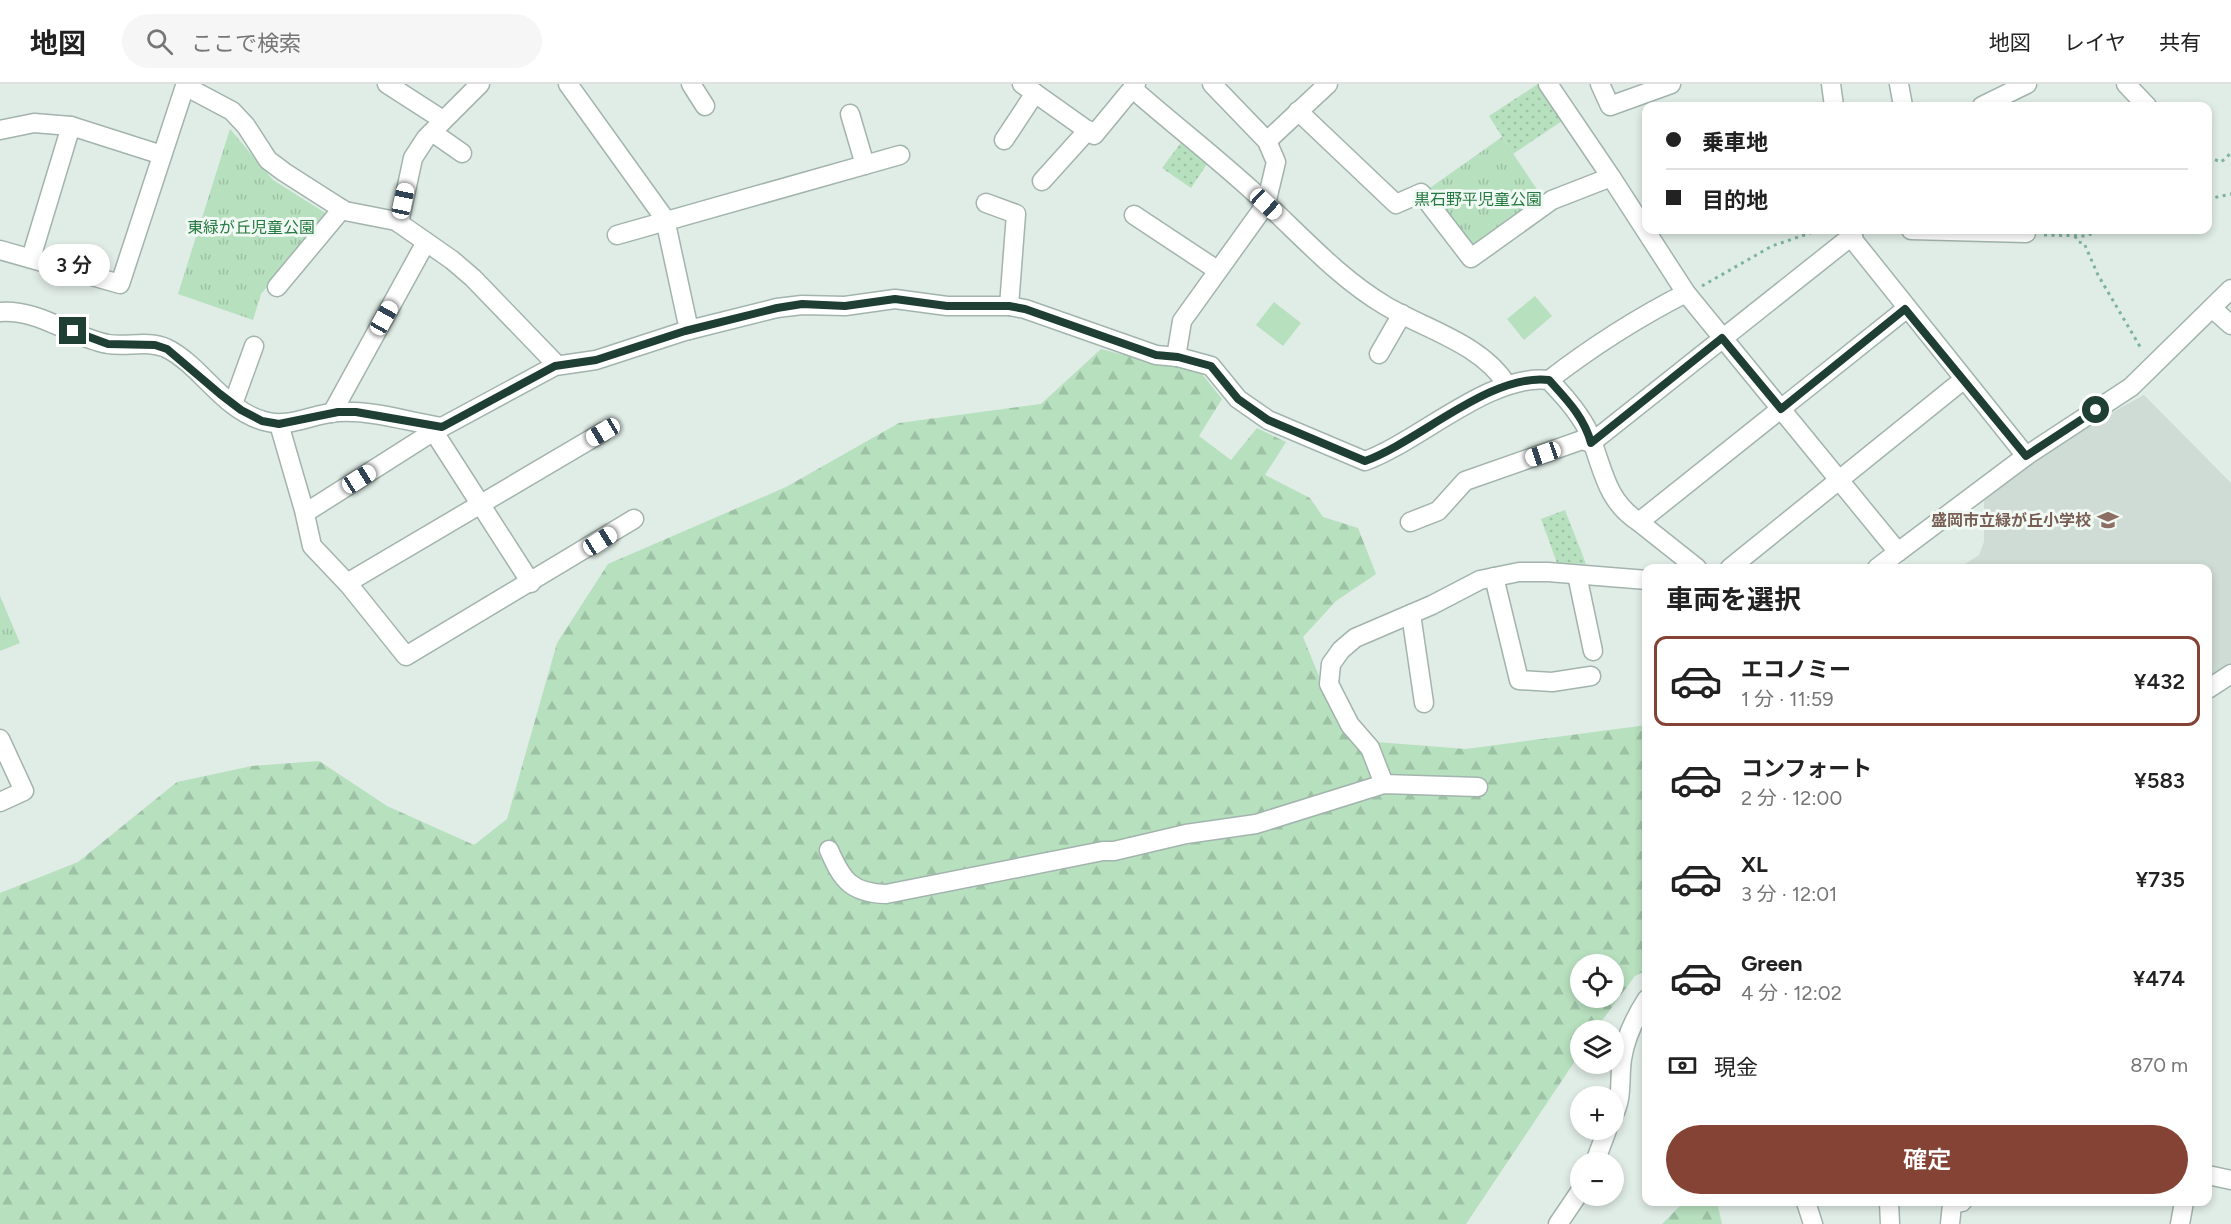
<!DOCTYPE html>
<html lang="ja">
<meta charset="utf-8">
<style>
body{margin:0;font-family:Figtree,"Noto Sans JP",sans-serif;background:#f6f6f6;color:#222;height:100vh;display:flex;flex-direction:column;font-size:22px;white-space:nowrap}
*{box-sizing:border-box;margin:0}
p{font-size:20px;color:#767676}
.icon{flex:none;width:33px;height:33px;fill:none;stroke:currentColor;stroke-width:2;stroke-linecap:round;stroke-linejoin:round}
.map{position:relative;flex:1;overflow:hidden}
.sheet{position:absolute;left:1642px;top:480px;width:570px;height:642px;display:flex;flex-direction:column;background:#fff;border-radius:12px;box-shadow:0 3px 9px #0003}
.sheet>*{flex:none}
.guide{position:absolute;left:1642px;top:18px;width:570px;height:132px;border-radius:12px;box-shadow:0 3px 9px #0003;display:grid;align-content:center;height:132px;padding:0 24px;background:#fff}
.controls{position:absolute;left:1570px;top:870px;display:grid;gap:12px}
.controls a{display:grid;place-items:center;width:54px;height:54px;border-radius:50%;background:#fff;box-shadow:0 3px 9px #0003;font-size:30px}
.end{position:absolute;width:27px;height:27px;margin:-14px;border:8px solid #1f3e34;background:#fff;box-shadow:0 0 0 3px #fff}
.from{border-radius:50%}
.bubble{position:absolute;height:42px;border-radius:21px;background:#fff;box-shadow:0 3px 9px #0003;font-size:20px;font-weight:600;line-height:42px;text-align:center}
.car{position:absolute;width:18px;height:36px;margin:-18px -9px;border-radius:8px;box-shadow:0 0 4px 2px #0007;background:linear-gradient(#fff 24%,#345 0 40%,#fff 0 76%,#345 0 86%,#fff 0)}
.guide b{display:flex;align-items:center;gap:21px;height:57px;font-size:22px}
.guide b+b{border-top:2px solid #e0e0e0}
.guide i{width:15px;height:15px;background:#222}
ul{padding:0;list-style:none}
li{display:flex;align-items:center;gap:18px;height:90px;margin:0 12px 9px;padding:0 12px;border:3px solid transparent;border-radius:12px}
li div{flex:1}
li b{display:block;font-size:22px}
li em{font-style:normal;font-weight:600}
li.on{border-color:#854335}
li>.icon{width:54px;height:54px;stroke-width:1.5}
h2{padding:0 24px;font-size:27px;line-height:72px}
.pay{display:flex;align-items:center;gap:15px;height:66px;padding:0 24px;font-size:22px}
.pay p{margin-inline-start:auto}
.cta{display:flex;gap:12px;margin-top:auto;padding:12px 24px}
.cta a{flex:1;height:69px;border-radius:36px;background:#854335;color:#fff;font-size:24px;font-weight:600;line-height:69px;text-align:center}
header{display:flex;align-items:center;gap:36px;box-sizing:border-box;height:84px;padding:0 30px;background:#fff;border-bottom:2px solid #e0e0e0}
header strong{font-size:28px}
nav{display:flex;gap:33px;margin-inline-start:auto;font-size:21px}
.search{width:420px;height:54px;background:#f6f6f6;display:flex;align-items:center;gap:15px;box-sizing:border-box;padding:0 21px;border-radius:33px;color:#767676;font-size:22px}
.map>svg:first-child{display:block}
.built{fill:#cedcd5}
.grass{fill:url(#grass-dots)}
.forest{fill:url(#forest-firs);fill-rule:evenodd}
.park{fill:url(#park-tufts)}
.garden{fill:#b7e0bf}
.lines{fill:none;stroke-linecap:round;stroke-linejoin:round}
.minor-casing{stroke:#a2b4ad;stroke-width:21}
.path{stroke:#7db39f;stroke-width:3;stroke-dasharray:3 4.5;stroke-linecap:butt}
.minor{stroke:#fff;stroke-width:18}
.route{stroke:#1f3e34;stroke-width:8}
.labels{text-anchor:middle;stroke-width:6;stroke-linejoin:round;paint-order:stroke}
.park-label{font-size:16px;fill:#267940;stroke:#f1f9f4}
.education-label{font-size:16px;font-weight:bold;fill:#785e54;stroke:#f1f9f4;text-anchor:end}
</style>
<header>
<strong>地図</strong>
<div class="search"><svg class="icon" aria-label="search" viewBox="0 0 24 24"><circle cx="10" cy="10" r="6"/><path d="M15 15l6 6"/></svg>ここで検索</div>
<nav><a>地図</a><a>レイヤ</a><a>共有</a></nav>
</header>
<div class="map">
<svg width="2231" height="1140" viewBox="0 0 2231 1140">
<defs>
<pattern id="grass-dots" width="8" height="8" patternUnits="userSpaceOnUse" patternTransform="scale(1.5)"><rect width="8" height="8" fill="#b7e0bf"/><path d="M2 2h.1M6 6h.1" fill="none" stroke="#9dc1a5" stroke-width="1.8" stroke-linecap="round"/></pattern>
<pattern id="forest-firs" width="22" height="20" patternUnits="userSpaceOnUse" patternTransform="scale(1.5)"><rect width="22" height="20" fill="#b7e0bf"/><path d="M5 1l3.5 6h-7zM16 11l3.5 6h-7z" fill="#9dc1a5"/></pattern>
<pattern id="park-tufts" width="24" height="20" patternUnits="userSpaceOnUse" patternTransform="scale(1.5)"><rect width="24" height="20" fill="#b7e0bf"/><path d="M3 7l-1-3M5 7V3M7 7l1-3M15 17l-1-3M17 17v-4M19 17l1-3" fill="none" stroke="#9dc1a5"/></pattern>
</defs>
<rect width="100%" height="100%" fill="#e0ece6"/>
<!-- built -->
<path class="built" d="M2144,311L2231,399V582L2208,596V484H1959L1979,471L1984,458V414L2073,350Z"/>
<!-- grass -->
<g class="grass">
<path d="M1538,0L1562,37L1513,70L1489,32Z"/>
<path d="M1183,56L1209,77L1191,104L1162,84Z"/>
<path d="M1565,426L1586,480L1557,479L1541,435Z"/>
</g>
<!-- forest -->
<g class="forest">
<path d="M1101,265L1163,281L1179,282L1202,290L1222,315L1199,352L1231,376L1257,344L1286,358L1265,391L1310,414L1323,433L1358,444L1376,490L1336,517L1303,553L1332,624L1351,656L1466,665L1647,641V886L1635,892L1595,946H1581V968L1466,1140H0V809L78,778L177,698L252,682L319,677L387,722L474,761L507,735L557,559L608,480L786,403L899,339L1041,320ZM1581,880H1614V914H1581Z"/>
<path d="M1684,1118H1717L1722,1140H1662Z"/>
</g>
<!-- park -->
<g class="park">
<path d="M230,45L273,96L327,130L261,210L253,236L178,210Z"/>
<path d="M1502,53L1542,113L1474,164L1427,106Z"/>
<path d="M0,512L20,559L0,567Z"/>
</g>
<!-- garden -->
<g class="garden">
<path d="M1535,212L1552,232L1524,256L1507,235Z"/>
<path d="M1274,218L1301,239L1283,262L1256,241Z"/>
</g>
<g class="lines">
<defs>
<g id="minor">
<path d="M387,0L443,36"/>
<path d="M568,0L665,135L689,246"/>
<path d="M691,0L705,22"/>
<path d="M1022,0L1094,51L1136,0"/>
<path d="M1548,0L1611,93"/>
<path d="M1600,0L1610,22L1671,0"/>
<path d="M1831,0L1834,22"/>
<path d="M1899,0L1903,22"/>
<path d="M2126,0L2147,22"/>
<path d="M1133,5C1174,41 1218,75 1258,112C1300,150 1337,193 1386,222C1425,245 1482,260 1507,301"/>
<path d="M1982,22L2027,0"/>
<path d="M1298,27L1396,120L1421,109L1471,174L1552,116L1611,93L1686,209L1898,468L1877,484"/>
<path d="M850,30L865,81"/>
<path d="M0,46L34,39L71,42L162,71"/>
<path d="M432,48L462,69"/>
<path d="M1004,56L1035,9"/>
<path d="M1267,57L1328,0"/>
<path d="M1042,97L1088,46"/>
<path d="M986,119L1016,130L1009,222"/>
<path d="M1134,131L1217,186"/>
<path d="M399,139L413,74L426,54L480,0"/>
<path d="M1852,146L1854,157L2026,372L1898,468"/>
<path d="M1911,146L2026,149"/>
<path d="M617,151L900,71"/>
<path d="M0,166L120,200L185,2L232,27L246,42L268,76L284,88L345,127L396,137L452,176L473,194L557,281"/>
<path d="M31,174L71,42"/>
<path d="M277,203L342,125"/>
<path d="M2213,225L2231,241"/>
<path d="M0,228C40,225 70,253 108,260C127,263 148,256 166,264C201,281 223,326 264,337C289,345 314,329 339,328C373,326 409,338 442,343"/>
<path d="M1379,270L1402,230"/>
<path d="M1176,273L1182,237L1266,120L1276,78L1267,57L1212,0"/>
<path d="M1549,296C1593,262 1637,234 1686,209"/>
<path d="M233,320L254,262"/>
<path d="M332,329L426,158"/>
<path d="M279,340L304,426L312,462L349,501L406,572L634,435"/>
<path d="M434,348L531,499"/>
<path d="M1591,359L1853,151"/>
<path d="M2026,372L2131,303L2231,205"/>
<path d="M305,429L431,349L555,282L596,276L685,247L777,224L802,221L845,222L895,215L947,222H1009L1025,225L1156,271L1178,273L1211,282L1238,315L1268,336L1365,377C1420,357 1490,289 1549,296C1563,311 1576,325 1586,343C1603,378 1602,414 1639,438"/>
<path d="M1410,438L1438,427L1465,397L1582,356L1591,359"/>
<path d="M1697,484L1639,438L1906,225"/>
<path d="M1730,484L1963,296"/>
<path d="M1577,491L1593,567"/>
<path d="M1494,493L1519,596L1552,598L1591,592"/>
<path d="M347,499L603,348"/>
<path d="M1411,530L1424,619"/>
<path d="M2208,605L2231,590"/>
<path d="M0,655L24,707L0,718"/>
<path d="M1384,700L1370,664L1350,641L1329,600L1331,580L1341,566L1355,554L1432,521L1480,496L1519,488H1548L1647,496"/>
<path d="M829,766C842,796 851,809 886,810L1103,767H1114L1186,750L1256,740L1384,700L1478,703"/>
<path d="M1614,1030C1623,1012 1619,994 1622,975C1625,955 1636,932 1647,915"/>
<path d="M1595,1078L1607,1046"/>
<path d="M2208,1091L2231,1096"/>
<path d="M1806,1118L1813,1140"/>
<path d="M1889,1118L1890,1140"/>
<path d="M1558,1140L1581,1106"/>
<path d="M1950,1140L1952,1120L1962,1118"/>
<path d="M2180,1140L2184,1118"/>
</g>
</defs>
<!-- minor casing -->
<use href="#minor" class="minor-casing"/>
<!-- path -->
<g class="path">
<path d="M2208,73L2221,78L2231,69"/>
<path d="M2208,115L2231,110"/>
<path d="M2044,151L2085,152L2104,146"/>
<path d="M2075,152L2078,158L2084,159L2098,191L2142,266"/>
<path d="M1702,202L1772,162L1819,146"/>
</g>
<!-- minor -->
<use href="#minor" class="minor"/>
</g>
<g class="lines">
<!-- route -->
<path class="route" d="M73,247L108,260L155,261L167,265L220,310L241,326L262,337L279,340L338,328H356L442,343L555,282L596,276L685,247L777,224L802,220L845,222L895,215L947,222H1009L1025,225L1156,271L1178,273L1211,282L1238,315L1268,336L1365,377C1420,357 1490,289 1549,296C1567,316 1584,333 1591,359L1722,254L1781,325L1905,225L2026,372L2096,326"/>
</g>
<!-- icons -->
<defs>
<symbol id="school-bare" viewBox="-9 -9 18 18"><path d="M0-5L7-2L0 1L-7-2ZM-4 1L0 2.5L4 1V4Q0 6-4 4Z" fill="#8d6e63" stroke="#f1f9f4" stroke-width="2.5" paint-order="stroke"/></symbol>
</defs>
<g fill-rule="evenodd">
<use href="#school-bare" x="2093" y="421" width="30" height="30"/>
</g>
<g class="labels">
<!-- park labels -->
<g class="park-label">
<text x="1478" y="121">黒石野平児童公園</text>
<text x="251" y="149">東緑が丘児童公園</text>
</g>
<!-- education labels -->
<g class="education-label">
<text x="2091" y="442">盛岡市立緑が丘小学校</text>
</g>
</g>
</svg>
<div class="controls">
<a><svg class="icon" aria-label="locate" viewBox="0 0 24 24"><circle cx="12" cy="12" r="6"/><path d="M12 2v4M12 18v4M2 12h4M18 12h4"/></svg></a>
<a><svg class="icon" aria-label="layers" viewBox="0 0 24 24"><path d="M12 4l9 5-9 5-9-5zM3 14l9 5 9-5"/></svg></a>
<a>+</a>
<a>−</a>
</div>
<i class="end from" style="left:2096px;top:326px"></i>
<i class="end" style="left:73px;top:247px"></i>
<div class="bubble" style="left:38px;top:160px;width:72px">3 分</div>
<i class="car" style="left:403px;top:117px;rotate:12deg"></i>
<i class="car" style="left:1266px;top:120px;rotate:133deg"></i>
<i class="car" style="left:384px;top:234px;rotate:29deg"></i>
<i class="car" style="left:603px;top:348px;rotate:239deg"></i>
<i class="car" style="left:1543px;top:370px;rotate:251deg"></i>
<i class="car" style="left:359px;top:395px;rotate:58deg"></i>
<i class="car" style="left:600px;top:457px;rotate:58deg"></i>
<div class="guide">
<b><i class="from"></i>乗車地</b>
<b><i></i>目的地</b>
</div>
<section class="sheet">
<h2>車両を選択</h2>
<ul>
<li class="on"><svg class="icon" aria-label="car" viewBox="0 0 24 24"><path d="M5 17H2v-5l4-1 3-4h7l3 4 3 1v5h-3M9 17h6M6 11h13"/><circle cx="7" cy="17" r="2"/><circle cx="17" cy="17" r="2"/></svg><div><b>エコノミー</b><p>1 分 · 11:59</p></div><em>¥432</em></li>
<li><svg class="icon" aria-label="car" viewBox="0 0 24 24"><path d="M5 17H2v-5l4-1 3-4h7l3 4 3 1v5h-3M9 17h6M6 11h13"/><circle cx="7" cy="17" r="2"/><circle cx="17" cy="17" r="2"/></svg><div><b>コンフォート</b><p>2 分 · 12:00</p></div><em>¥583</em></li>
<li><svg class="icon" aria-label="car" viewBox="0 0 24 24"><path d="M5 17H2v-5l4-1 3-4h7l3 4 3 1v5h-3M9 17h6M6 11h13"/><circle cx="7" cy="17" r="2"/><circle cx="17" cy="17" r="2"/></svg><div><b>XL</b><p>3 分 · 12:01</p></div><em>¥735</em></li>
<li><svg class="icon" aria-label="car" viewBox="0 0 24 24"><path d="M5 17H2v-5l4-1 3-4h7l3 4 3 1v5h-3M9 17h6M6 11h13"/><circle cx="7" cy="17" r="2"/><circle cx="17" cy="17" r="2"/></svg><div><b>Green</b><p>4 分 · 12:02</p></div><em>¥474</em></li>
</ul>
<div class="pay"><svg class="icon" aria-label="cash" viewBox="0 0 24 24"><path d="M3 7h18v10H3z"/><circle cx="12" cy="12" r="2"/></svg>現金<p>870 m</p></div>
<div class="cta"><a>確定</a></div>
</section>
</div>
